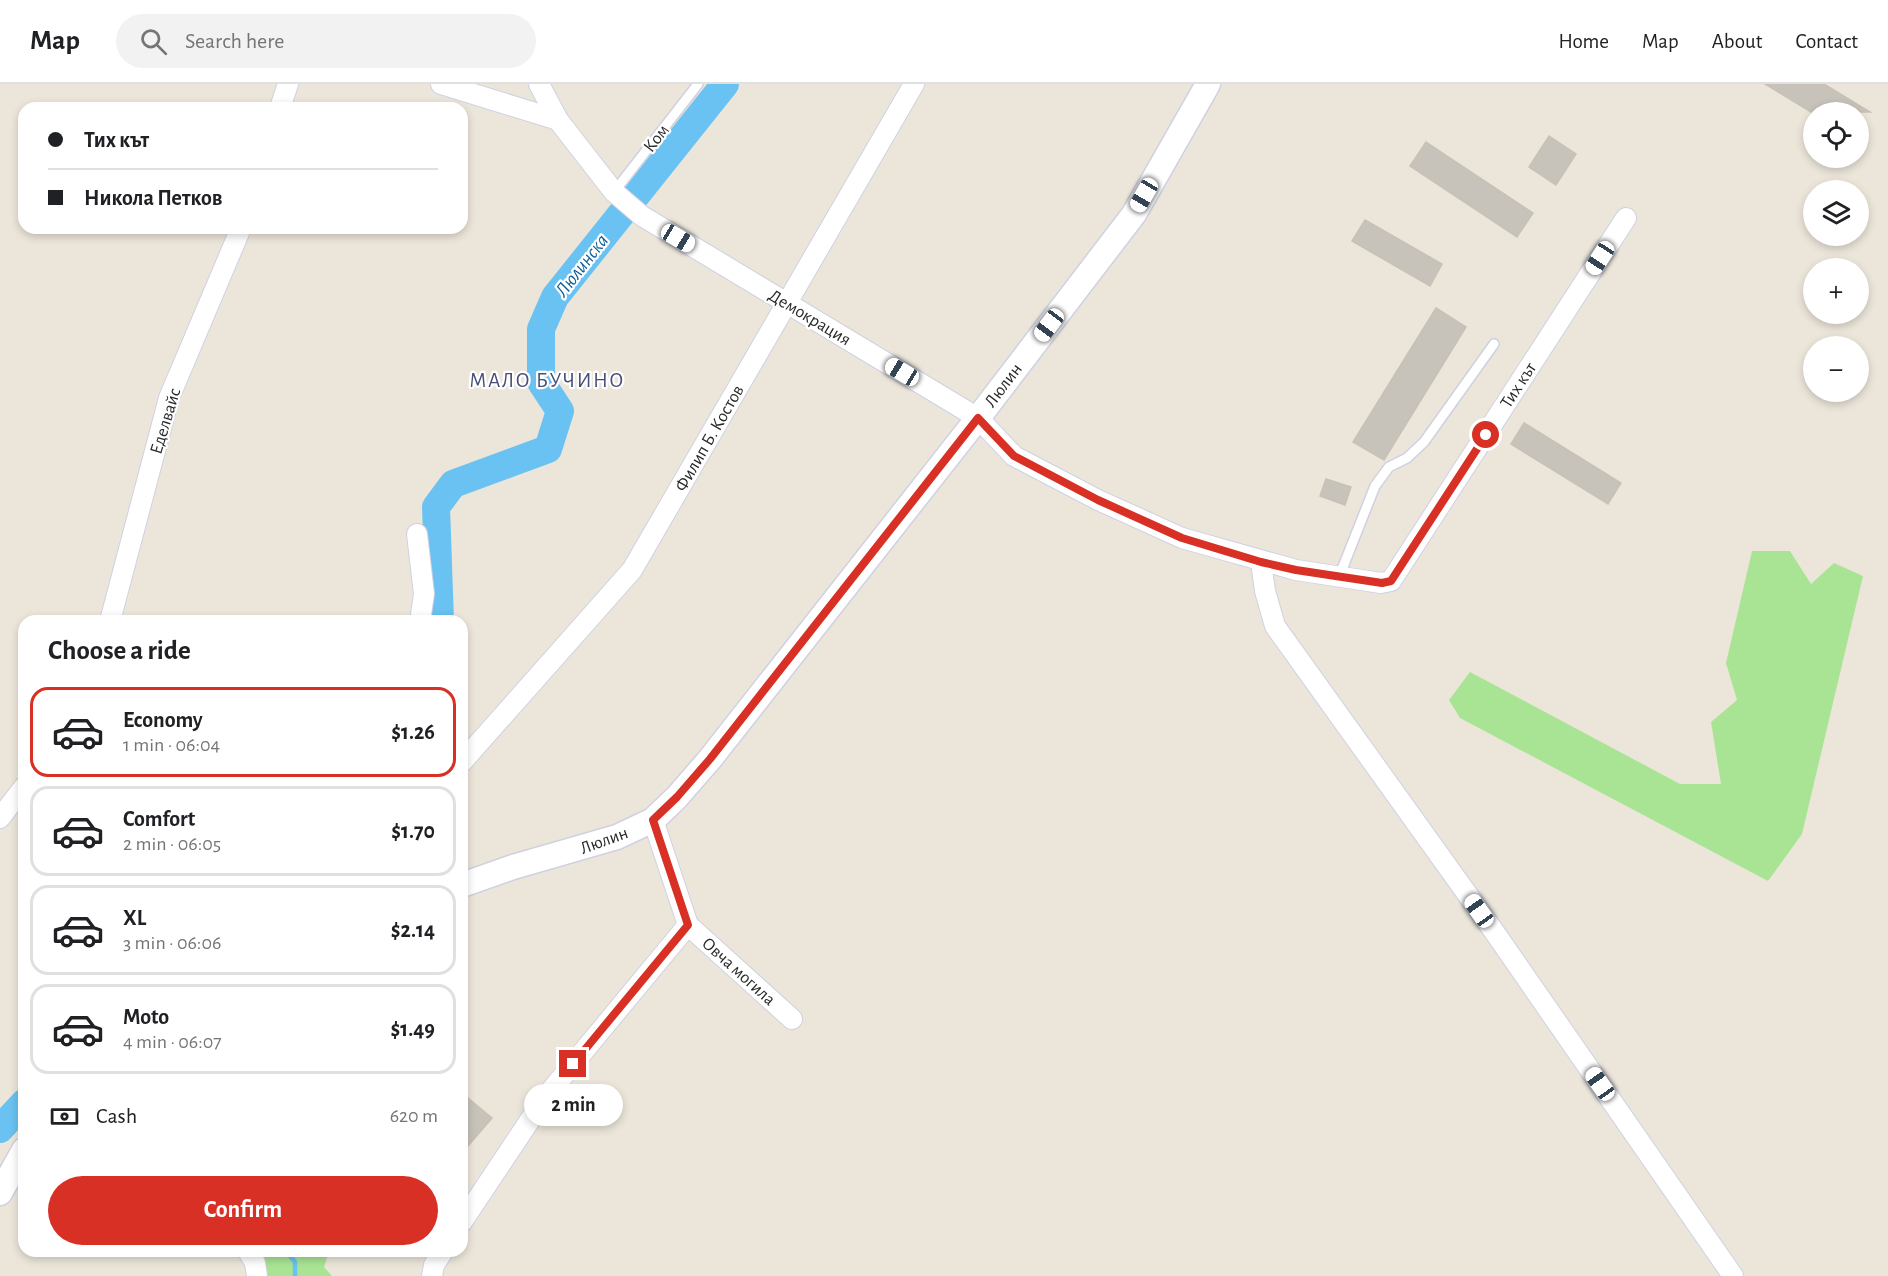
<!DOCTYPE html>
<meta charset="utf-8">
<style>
body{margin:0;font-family:"Alegreya Sans",sans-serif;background:#f2f2f2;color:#202124;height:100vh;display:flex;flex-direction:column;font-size:22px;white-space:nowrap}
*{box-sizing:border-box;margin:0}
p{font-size:20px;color:#757577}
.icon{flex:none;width:33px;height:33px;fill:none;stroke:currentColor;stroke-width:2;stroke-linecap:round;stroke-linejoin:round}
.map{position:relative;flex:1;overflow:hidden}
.drawer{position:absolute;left:18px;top:531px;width:450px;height:642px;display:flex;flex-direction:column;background:#fff;border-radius:18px;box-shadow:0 3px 9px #0003}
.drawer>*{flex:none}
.banner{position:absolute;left:18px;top:18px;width:450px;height:132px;border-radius:18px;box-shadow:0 3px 9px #0003;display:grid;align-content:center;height:132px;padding:0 30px;background:#fff}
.buttons{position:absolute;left:1803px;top:18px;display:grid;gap:12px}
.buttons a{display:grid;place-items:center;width:66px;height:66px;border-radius:50%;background:#fff;box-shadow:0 3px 9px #0003;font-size:30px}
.end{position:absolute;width:27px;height:27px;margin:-14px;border:8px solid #d93025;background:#fff;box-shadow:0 0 0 3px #fff}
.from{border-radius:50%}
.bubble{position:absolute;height:42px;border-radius:21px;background:#fff;box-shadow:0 3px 9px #0003;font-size:20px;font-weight:600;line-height:42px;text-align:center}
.car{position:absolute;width:18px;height:36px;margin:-18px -9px;border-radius:8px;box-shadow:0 0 4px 2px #0007;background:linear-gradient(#fff 24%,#345 0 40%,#fff 0 76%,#345 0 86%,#fff 0)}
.banner b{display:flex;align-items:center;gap:21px;height:57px;font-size:22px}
.banner b+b{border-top:2px solid #e0e0e0}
.banner i{width:15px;height:15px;background:#202124}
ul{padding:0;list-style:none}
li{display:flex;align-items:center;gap:18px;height:90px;margin:0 12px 9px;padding:0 18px;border:3px solid #e0e0e0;border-radius:18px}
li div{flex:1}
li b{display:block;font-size:22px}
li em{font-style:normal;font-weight:600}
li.selected{border-color:#d93025}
li>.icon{width:54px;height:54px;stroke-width:1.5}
h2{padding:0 30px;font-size:27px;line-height:72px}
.pay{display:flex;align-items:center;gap:15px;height:66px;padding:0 30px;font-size:22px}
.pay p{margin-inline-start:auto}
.primary-button{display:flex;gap:12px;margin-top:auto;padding:12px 30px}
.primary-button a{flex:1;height:69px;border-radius:36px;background:#d93025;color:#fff;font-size:24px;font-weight:600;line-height:69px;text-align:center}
header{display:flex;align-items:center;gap:36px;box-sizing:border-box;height:84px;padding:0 30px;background:#fff;border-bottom:2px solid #e0e0e0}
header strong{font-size:28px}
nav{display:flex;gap:33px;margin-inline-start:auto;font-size:21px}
.search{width:420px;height:54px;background:#f2f2f2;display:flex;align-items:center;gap:15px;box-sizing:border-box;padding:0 21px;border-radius:33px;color:#757577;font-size:22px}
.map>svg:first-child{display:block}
.green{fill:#a9e494}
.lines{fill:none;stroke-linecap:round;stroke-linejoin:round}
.stream{stroke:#69c2f1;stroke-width:4.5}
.river{stroke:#69c2f1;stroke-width:28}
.building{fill:#c7c2ba;stroke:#c7c2b4;stroke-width:1.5}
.service-casing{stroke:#cfd1e2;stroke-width:12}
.minor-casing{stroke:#cfd1e2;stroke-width:22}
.tertiary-casing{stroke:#cfd1e2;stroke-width:27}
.service{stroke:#fff;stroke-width:9}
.minor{stroke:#fff;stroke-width:20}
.tertiary{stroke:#fff;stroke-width:24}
.route{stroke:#d93025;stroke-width:8}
.labels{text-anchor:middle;stroke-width:4.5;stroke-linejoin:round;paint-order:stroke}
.street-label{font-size:18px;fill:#292929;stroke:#fff}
.water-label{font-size:20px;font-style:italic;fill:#0a5d9c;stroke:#fff}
.quarter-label{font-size:21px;letter-spacing:1.5px;fill:#484d7a;stroke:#fff}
</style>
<header>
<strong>Map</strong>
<div class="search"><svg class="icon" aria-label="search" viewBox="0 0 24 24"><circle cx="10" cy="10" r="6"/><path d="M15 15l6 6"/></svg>Search here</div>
<nav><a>Home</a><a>Map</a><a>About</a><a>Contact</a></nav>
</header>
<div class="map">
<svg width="1888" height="1192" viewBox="0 0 1888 1192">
<rect width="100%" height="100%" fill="#ece6da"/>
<!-- green -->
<g class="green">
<path d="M1752,467H1790L1811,500L1834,479L1863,492L1802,750L1768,797L1460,634L1449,616L1470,588L1680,700H1721L1711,638L1737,616L1726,579Z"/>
<path d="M257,1167H329L324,1183L332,1192H265Z"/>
</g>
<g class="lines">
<!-- stream -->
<path class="stream" d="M286,1167L295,1178V1192"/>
<!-- river -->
<g class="river">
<path d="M440,537L436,423L453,400L548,365L560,327L541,298V245L555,213L725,0"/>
<path d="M0,1045L24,1019"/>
</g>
</g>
<!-- building -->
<g class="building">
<path d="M1765,0H1824L1870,28H1811Z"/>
<path d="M1549,52L1576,70L1556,101L1529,83Z"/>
<path d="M1426,58L1533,129L1517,153L1410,82Z"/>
<path d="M1365,136L1442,180L1430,202L1352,157Z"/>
<path d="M1436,224L1466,243L1384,376L1353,358Z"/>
<path d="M1524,339L1621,399L1608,420L1511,360Z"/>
<path d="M1326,395L1351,403L1345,421L1320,412Z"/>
<path d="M462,1009L492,1034L462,1069Z"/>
</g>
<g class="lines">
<defs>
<g id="service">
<path d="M614,108L698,0"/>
<path d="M1339,493L1375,402L1389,383L1407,374L1424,358L1494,260"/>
</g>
<g id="minor">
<path d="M441,0L558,36"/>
<path d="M539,0L558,36L614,108L642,132L978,334L1014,372L1098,416L1182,454L1296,486L1381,499L1391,497L1626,134"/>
<path d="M280,24L288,0"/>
<path d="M417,450L424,510L420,537"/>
<path d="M1261,478L1265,507L1275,542L1493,846L1733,1192"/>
<path d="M110,537L169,314L241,144"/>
<path d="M462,678L632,486L914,0"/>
<path d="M0,734L24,703"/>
<path d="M653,736L688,841L792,935"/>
<path d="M462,1138L544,1015L688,841"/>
<path d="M248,1167L255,1179L257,1192"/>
<path d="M432,1192L434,1181L443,1167"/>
</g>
<g id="tertiary">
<path d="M462,801L513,783L617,753L653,736L677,713L710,675L978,334L1134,130L1208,0"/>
<path d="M0,1109L24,1066"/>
</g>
</defs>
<!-- service casing -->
<use href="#service" class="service-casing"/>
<!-- minor casing -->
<use href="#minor" class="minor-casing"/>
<!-- tertiary casing -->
<use href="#tertiary" class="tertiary-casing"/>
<!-- service -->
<use href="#service" class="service"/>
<!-- minor -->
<use href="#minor" class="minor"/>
<!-- tertiary -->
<use href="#tertiary" class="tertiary"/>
</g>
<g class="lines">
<!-- route -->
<path class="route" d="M573,980L688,841L653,736L677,713L710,675L978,334L1014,372L1098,416L1182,454L1261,478L1296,486L1382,499L1391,497L1486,351"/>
</g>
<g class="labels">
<!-- street labels -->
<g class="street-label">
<text transform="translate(656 54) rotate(-52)" y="6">Ком</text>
<text transform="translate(810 233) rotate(31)" y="6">Демокрация</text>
<text transform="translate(1003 301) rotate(-53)" y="6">Люлин</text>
<text transform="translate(1518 301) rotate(-57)" y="6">Тих кът</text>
<text transform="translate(165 337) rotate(-73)" y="6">Еделвайс</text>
<text transform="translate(709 354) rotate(-60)" y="6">Филип Б. Костов</text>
<text transform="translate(604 756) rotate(-20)" y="6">Люлин</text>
<text transform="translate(739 887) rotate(42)" y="6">Овча могила</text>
</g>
<!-- water labels -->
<g class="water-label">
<text transform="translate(581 181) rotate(-52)" y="7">Люлинска</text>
</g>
<!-- quarter labels -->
<g class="quarter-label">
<text x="547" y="303">МАЛО БУЧИНО</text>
</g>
</g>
</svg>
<div class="buttons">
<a><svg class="icon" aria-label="locate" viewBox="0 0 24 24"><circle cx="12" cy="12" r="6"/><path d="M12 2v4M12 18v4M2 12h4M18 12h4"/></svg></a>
<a><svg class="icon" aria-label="layers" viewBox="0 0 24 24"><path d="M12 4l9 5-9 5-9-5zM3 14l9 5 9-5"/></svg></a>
<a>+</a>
<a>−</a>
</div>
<i class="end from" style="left:1486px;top:351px"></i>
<i class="end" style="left:573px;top:980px"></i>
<div class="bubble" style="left:524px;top:1000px;width:99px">2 min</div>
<i class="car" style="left:1144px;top:111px;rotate:210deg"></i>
<i class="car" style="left:678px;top:154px;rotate:121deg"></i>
<i class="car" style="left:1600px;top:174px;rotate:213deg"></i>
<i class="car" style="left:1049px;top:241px;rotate:217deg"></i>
<i class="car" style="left:902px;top:288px;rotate:301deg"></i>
<i class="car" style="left:1479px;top:827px;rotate:325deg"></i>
<i class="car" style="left:1600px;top:1000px;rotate:325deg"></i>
<div class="banner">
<b><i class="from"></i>Тих кът</b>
<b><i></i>Никола Петков</b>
</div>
<section class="drawer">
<h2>Choose a ride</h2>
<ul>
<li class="selected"><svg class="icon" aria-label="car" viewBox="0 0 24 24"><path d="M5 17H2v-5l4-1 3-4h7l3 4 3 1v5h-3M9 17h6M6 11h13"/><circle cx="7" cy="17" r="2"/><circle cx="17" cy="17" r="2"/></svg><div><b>Economy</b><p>1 min · 06:04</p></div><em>$1.26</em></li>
<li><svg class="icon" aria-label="car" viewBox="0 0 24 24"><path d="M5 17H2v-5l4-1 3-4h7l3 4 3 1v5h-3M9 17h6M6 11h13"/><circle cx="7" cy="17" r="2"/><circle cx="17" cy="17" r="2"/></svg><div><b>Comfort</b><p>2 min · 06:05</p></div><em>$1.70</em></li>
<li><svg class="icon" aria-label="car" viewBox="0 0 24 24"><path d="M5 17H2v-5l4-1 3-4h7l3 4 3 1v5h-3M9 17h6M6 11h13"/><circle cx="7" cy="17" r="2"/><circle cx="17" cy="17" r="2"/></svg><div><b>XL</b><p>3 min · 06:06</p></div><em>$2.14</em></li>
<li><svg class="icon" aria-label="car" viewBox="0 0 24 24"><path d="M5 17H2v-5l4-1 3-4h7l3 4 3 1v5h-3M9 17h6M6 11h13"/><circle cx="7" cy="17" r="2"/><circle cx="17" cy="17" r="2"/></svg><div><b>Moto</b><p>4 min · 06:07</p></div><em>$1.49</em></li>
</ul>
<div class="pay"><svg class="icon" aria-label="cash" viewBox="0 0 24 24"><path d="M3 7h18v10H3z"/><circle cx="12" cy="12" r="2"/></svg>Cash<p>620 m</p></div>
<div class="primary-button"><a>Confirm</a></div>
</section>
</div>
